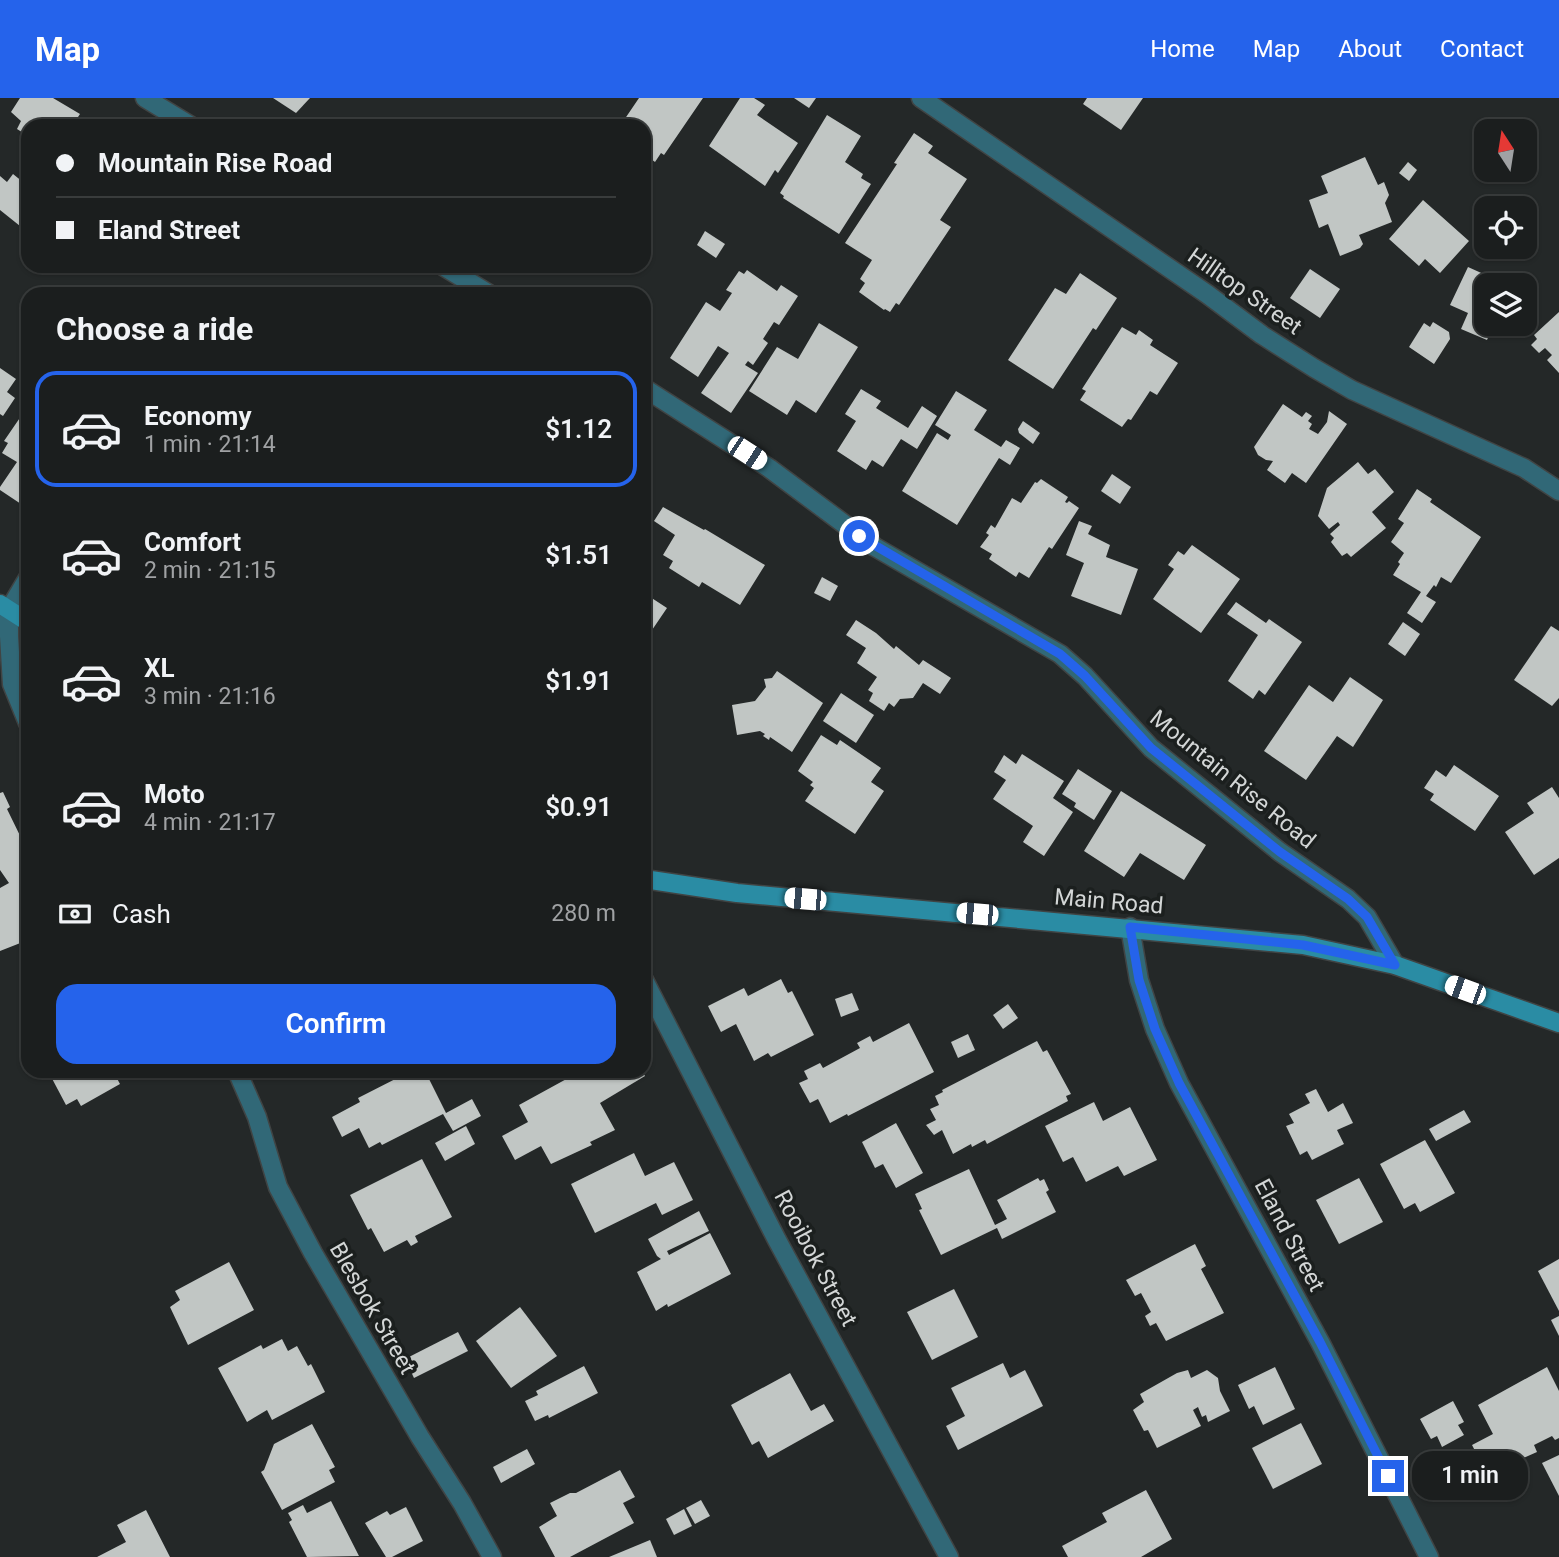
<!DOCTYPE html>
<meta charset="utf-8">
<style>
body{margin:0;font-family:Roboto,sans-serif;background:#282b2b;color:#f1f3f6;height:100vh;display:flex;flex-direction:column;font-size:26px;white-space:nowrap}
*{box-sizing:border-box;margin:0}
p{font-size:23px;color:#a0a2a4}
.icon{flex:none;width:38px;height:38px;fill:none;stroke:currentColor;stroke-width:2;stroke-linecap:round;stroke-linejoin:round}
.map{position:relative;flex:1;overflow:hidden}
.sheet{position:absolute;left:21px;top:189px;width:630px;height:791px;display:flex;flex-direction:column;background:#1b1e1e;border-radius:21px;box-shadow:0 2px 5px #0004,0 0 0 2px #393c3c}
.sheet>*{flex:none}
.top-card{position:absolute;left:21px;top:21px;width:630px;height:154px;border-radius:21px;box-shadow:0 2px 5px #0004,0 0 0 2px #393c3c;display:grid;align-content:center;height:154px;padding:0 35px;background:#1b1e1e}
.needle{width:46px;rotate:348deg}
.tools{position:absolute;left:1474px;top:21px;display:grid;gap:14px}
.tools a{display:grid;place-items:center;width:63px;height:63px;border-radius:14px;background:#1b1e1e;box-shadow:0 2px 5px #0004,0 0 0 2px #393c3c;font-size:35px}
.end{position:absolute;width:32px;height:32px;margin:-16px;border:9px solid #2563eb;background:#fff;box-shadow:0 0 0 4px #fff}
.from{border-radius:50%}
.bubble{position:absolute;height:49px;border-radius:21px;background:#1b1e1e;box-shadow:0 2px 5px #0004,0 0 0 2px #393c3c;font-size:23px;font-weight:600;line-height:49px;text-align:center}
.car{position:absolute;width:21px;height:42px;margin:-21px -10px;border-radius:9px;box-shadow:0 0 5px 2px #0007;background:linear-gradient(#fff 24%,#345 0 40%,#fff 0 76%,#345 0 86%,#fff 0)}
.top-card b{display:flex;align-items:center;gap:24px;height:66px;font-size:26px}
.top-card b+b{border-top:2px solid #393c3c}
.top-card i{width:18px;height:18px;background:#f1f3f6}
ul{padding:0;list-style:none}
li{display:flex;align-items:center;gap:21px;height:116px;margin:0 14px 10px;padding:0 21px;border:4px solid transparent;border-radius:21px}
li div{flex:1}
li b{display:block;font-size:26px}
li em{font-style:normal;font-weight:600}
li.selected{border-color:#2563eb}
li>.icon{width:63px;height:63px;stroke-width:1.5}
h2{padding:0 35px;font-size:32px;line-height:84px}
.pay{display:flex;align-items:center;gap:18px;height:77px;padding:0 35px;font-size:26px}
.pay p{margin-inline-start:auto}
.cta{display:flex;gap:14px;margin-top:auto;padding:14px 35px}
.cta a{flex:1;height:80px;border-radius:21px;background:#2563eb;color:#fff;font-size:28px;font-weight:600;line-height:80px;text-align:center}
header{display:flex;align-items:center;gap:42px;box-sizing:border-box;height:98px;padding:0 35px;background:#2563eb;color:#fff}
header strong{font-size:33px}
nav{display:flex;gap:38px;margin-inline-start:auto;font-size:24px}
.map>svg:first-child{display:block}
.building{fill:#c1c6c4}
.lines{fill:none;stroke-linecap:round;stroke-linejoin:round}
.minor-casing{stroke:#404444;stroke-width:21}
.secondary-casing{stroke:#404444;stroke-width:21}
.minor{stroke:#316877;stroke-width:18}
.secondary{stroke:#2a8ca4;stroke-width:18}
.route{stroke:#2563eb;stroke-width:9}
.labels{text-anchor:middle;stroke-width:7;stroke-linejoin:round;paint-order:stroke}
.street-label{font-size:23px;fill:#d3d6d6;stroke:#1b1f1e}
</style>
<header>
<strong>Map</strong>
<nav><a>Home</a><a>Map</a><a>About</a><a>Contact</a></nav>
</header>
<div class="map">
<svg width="1559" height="1459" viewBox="0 0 1559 1459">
<rect width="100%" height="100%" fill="#242828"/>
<!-- building -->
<g class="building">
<path d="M20,0H53L80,16L72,28H28V38L17,31L21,23L11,14Z"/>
<path d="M273,0H310L296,15Z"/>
<path d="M639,0H703L664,57L661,55L655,64L644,56V28H620Z"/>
<path d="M740,0H754L765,7L757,17L798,45L778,75L775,72L765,88L709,48Z"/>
<path d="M794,0H816L809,10Z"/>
<path d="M1087,0H1143L1121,32L1083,6Z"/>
<path d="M827,17L861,38L845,64L863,76L861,80L871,86L839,136L783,100L784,98L780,95Z"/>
<path d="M914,35L933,48L928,55L967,81L940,122L951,129L899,207L896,205L890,214L885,211L884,212L859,194L865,185L860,181L872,162L845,145L897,66L894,65Z"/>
<path d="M1365,59L1378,87L1384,84L1389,97L1385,105L1392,124L1359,137L1363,146L1360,150L1340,158L1328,126L1319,130L1309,102L1328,95L1321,78Z"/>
<path d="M1408,64L1417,72L1409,83L1399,75Z"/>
<path d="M13,76L28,88V120L20,128L0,112V78L7,84Z"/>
<path d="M1423,102L1469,143L1440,175L1425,161L1419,168L1389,141Z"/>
<path d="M705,133L725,146L716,160L697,147Z"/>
<path d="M1468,169L1508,187H1486V226H1511L1506,237L1492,230L1487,242L1461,231L1468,215L1450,207Z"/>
<path d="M1310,171L1340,191L1320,220L1290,200Z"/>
<path d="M747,172L777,193L781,187L798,198L779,227L774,224L763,241L768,245L753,267L748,263L745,267L758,275L731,315L701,295L729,255L718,248L698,279L670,260L706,204L720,213L732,195L726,192L739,173L744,176Z"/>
<path d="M1080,175L1117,200L1096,232L1093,230L1053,291L1008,262L1055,190L1066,196Z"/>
<path d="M1559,214V275L1547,262L1552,257L1545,250L1539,255L1531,247L1537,241L1534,237Z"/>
<path d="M1433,224L1449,234L1450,241L1434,266L1409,249L1424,225L1430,229Z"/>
<path d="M819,225L858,249L816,315L796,302L787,317L749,293L777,249L798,261Z"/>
<path d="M1122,229L1136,237L1139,232L1153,242L1150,247L1178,265L1157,297L1150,293L1131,322L1128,321L1122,329L1080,302L1086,293L1082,291Z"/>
<path d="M0,270L16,281L7,294L15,300L3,318L0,316Z"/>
<path d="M861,291L881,303L876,310L908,330L922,308L937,318L917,351L901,341L883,369L872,362L866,372L837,353L856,323L845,316Z"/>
<path d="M956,293L987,312L974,332L1001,349L1006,342L1020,350L1010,367L999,360L957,427L902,393L937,335L948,342L951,337L935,327Z"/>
<path d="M1283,306L1302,319L1306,314L1312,318L1308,323L1312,326L1309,331L1318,336L1327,324L1329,313L1347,326L1306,385L1292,375L1285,385L1267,372L1273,363L1266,362L1258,357L1254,349Z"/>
<path d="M28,308V409L27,410L0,392V389L17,364L2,355L8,345L4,343Z"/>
<path d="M1023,323L1040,335L1033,346L1019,335L1018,331Z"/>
<path d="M1358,364L1368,376L1375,371L1394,394L1372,414L1386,430L1351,459L1347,455L1342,458L1331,444L1334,440L1330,436L1340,427L1338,424L1329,431L1318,418L1327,390Z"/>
<path d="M1112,376L1131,389L1120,406L1101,393Z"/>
<path d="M1041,381L1068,399L1065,404L1067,405L1069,403L1079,410L1052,451L1049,449L1029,480L1019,474L1016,479L989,461L992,456L980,449L989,437L986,435L991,427L995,430L1012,400L1021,405L1035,384L1037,385Z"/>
<path d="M1417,391L1432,401L1430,404L1481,439L1451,485L1441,479L1436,489L1434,487L1426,498L1436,504L1422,525L1407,515L1421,494L1393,477L1400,466L1398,464L1404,455L1391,444L1404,425L1398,421Z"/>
<path d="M663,409L704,432L705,431L765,467L740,507L702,484L699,489L669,470L673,463L663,457L675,437L654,423Z"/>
<path d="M1079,423L1092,428L1088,436L1110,447L1106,459L1138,471L1121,517L1071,498L1084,465L1066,457Z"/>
<path d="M1192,447L1240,481L1201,535L1153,501L1174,471L1168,467L1178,453L1184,457Z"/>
<path d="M822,479L838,488L830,503L814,495Z"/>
<path d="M644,495L667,510L650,535L647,533L644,539Z"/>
<path d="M1236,504L1266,525L1269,521L1302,544L1265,597L1259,592L1253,601L1228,583L1258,537L1227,516Z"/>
<path d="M856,522L876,535L894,551L896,548L919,567L923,562L951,580L940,596L923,585L913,600L900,601L894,609L889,605L884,613L869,603L873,595L868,592L877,579L857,565L866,550L846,537Z"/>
<path d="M1403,524L1420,536L1405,558L1388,546Z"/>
<path d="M1551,528L1559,533V600L1552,608L1514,582Z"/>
<path d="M777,573L823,605L792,654L770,639L769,642L763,638L765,636L760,633L737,637L732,607L755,603L766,589L764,581L772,580Z"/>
<path d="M1350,579L1383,602L1353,649L1337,638L1306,682L1264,653L1309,587L1333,604Z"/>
<path d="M841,595L874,617L856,645L823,623Z"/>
<path d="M821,637L837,647L840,642L881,670L871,684L884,693L855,736L805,703L814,690L810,687L813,684L798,673Z"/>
<path d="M1022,656L1064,683L1053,700L1073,714L1044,758L1023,744L1033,728L993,701L1006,682L994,674L1004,657L1016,666Z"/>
<path d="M1454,667L1499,698L1475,733L1430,702L1434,696L1424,690L1436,672L1446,679Z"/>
<path d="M1078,671L1112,693L1094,722L1074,709L1076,705L1062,696Z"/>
<path d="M1552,689L1559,700V760L1534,777L1505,734L1534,715L1527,705Z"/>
<path d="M1121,693L1206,747L1184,782L1140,755L1124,779L1084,753Z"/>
<path d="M3,694L10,709L7,711L28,754V842L0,853V790L9,785L0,772V695Z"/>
<path d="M781,881L788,895L792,893L814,937L771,959L768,955L754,963L736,926L721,934L708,908L744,890L748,898Z"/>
<path d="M852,895L859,912L841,919L835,901Z"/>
<path d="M1008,906L1018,920L1003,931L993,917Z"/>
<path d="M909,925L934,974L848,1018L847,1016L830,1025L818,1001L810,1005L799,985L808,981L804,973L820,965L823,970L860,950L857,945L870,938L873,944Z"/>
<path d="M968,936L975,952L958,960L951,944Z"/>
<path d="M1037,943L1043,954L1047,952L1071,996L1066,998L1068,1003L987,1046L985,1042L972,1049L971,1046L953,1056L942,1032L934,1037L926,1027L936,1022L930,1011L939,1007L935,998L943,994L942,992Z"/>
<path d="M48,973H113L120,986L81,1008L77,1001L66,1007Z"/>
<path d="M411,973H425L446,1015L472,1001L481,1018L453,1033L443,1016L382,1047L380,1044L369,1050L359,1030L342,1039L332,1019L360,1004L358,1000Z"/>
<path d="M581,973H642L645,978L600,1005L615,1032L590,1044L592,1047L551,1066L541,1048L515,1062L502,1038L528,1024L519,1007Z"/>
<path d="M1316,991L1328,1014L1343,1005L1353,1025L1337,1032L1344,1046L1312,1062L1307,1053L1300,1057L1286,1028L1294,1025L1289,1016L1310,1005L1305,996Z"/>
<path d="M1094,1004L1103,1023L1130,1009L1157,1062L1124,1078L1118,1068L1086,1084L1073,1059L1063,1064L1045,1028Z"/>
<path d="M1464,1012L1471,1024L1436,1043L1429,1031Z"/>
<path d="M896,1025L923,1075L896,1090L883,1066L875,1070L862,1044Z"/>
<path d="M466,1028L475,1046L445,1063L435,1045Z"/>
<path d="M1425,1042L1455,1095L1420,1114L1415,1105L1404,1111L1380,1066Z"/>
<path d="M634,1055L645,1078L674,1064L693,1102L662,1117L656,1105L595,1135L571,1086Z"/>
<path d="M422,1061L452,1119L415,1138L418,1144L411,1148L407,1142L384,1154L371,1130L368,1132L350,1097Z"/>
<path d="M969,1071L995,1127L1007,1121L997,1102L1038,1080L1040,1083L1044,1081L1049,1092L1046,1094L1056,1114L1002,1141L997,1130L941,1157L919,1112L922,1111L915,1096Z"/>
<path d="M1359,1080L1383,1124L1339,1146L1316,1102Z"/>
<path d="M699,1113L709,1133L667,1153L669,1157L710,1135L731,1176L668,1209L667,1206L656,1213L637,1174L661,1161L657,1158L648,1141Z"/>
<path d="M1195,1146L1206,1168L1201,1171L1224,1215L1166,1243L1156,1225L1150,1228L1145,1218L1151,1214L1141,1195L1135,1198L1126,1182Z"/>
<path d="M1559,1161V1213L1538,1173Z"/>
<path d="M229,1164L254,1212L188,1247L170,1209L180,1202L175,1193Z"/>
<path d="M954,1191L978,1239L932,1262L907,1214Z"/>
<path d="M520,1209L557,1258L511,1290L476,1243Z"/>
<path d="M1559,1218V1238L1551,1222Z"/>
<path d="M458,1234L468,1253L414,1280L405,1261Z"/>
<path d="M282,1241L288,1253L297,1248L308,1268L311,1266L325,1294L272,1322L267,1312L247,1324L218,1270L261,1247L263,1251Z"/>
<path d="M1003,1265L1010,1280L1025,1272L1043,1308L958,1352L946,1328L965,1318L951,1290Z"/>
<path d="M584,1268L598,1295L549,1320L548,1317L535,1323L525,1303L538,1297L536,1293Z"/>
<path d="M1275,1269L1295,1311L1263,1327L1254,1308L1249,1311L1238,1287Z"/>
<path d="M1547,1269L1559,1293V1340L1555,1342L1552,1338L1534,1347L1537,1354L1487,1376L1472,1347L1493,1336L1478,1307Z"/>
<path d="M1188,1272L1191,1280L1207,1272L1218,1280L1220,1293L1230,1313L1208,1324L1206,1317L1202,1319L1198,1309L1193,1312L1201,1328L1157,1350L1148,1332L1144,1333L1133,1312L1144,1304L1140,1296L1177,1275Z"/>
<path d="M790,1275L811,1313L824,1306L834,1323L768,1360L759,1343L752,1347L731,1307Z"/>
<path d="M1453,1303L1464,1324L1458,1327L1464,1337L1442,1349L1437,1338L1431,1341L1420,1321Z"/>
<path d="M1301,1325L1322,1366L1273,1391L1252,1350Z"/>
<path d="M312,1326L335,1369L329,1372L335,1384L282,1412L261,1374L264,1372L274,1346Z"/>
<path d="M527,1351L535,1366L501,1385L493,1369Z"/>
<path d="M1559,1357V1398L1542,1365Z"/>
<path d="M1476,1371L1483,1386L1467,1395L1459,1380Z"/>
<path d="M620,1372L635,1399L623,1405L634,1425L570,1459H555L539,1429L557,1418L550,1405L570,1395H576Z"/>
<path d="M1146,1392L1172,1441L1141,1459H1068L1062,1448L1107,1424L1102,1415Z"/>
<path d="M701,1402L710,1418L695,1426L686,1410Z"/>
<path d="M331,1403L359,1458L307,1459L289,1424L292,1422L288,1415L303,1407L307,1415Z"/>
<path d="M406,1409L423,1443L392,1459H386L365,1425L387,1413L390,1417Z"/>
<path d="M684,1411L692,1428L674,1437L666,1421Z"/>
<path d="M146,1412L170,1459H97L126,1444L117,1427Z"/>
<path d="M650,1442L657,1459H609Z"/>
</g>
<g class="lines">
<defs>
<g id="minor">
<path d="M145,0L191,28"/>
<path d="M921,0L1207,196L1262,237L1314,270L1352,292L1524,370L1559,393"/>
<path d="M443,168L489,196"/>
<path d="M644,290L769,370L875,449L1060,556L1085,578L1151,650L1280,754L1348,801L1367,819L1395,867"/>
<path d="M28,480L9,512V538L12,586L28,625"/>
<path d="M1130,829L1139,882L1155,931L1179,985L1320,1244L1429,1459"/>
<path d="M644,882L777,1142L949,1459"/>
<path d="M237,973L257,1019L278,1089L313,1155L420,1339L462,1405L492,1459"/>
</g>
<g id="secondary">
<path d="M0,506L28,524"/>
<path d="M644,781L737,795L1303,847L1395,867L1559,925"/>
</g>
</defs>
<!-- minor casing -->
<use href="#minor" class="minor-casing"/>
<!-- secondary casing -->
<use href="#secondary" class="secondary-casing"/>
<!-- minor -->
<use href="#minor" class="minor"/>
<!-- secondary -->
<use href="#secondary" class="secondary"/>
</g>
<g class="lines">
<!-- route -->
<path class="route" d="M859,438L1060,556L1085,578L1151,650L1280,754L1348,801L1367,819L1395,867L1303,847L1130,829L1139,882L1155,931L1179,985L1320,1244L1388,1378"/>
</g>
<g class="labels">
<!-- street labels -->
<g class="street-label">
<text transform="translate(1245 193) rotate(35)" y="8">Hilltop Street</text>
<text transform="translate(1233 681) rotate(39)" y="8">Mountain Rise Road</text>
<text transform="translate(1109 803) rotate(5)" y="8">Main Road</text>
<text transform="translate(1290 1137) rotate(62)" y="8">Eland Street</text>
<text transform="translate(816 1160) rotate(62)" y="8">Rooibok Street</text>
<text transform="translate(373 1210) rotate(60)" y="8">Blesbok Street</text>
</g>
</g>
</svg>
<div class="tools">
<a><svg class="needle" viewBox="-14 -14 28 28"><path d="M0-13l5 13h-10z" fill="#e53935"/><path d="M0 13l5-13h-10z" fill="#a0a2a4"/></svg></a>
<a><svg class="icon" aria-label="locate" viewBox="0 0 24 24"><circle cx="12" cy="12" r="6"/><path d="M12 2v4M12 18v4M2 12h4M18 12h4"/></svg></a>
<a><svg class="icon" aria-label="layers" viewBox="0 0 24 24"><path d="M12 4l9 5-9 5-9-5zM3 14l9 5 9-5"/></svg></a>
</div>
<i class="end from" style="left:859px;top:438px"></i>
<i class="end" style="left:1388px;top:1378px"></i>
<div class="bubble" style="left:1412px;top:1353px;width:116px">1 min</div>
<i class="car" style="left:747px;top:355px;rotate:123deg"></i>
<i class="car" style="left:805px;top:801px;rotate:275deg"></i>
<i class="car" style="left:977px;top:816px;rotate:275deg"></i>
<i class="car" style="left:1465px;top:892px;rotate:290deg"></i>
<div class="top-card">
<b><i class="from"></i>Mountain Rise Road</b>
<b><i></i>Eland Street</b>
</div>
<section class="sheet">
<h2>Choose a ride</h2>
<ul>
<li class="selected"><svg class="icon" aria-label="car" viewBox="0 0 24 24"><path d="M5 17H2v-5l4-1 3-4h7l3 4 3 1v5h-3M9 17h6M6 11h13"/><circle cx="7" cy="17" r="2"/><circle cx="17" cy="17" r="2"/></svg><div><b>Economy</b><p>1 min · 21:14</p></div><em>$1.12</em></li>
<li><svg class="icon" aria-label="car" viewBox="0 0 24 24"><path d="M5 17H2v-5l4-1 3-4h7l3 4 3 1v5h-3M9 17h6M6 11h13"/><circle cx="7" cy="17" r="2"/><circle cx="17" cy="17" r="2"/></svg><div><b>Comfort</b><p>2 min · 21:15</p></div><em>$1.51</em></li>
<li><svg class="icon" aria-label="car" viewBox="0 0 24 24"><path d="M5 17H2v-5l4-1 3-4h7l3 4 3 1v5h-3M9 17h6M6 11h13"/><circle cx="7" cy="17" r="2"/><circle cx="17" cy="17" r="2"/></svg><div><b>XL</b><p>3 min · 21:16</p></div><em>$1.91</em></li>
<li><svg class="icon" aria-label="car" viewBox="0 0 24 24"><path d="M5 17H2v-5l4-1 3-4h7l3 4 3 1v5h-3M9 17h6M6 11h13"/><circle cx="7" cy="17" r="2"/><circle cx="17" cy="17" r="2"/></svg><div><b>Moto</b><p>4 min · 21:17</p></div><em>$0.91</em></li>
</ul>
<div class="pay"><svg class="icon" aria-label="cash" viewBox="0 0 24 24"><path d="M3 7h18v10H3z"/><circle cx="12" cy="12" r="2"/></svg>Cash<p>280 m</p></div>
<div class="cta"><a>Confirm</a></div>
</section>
</div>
